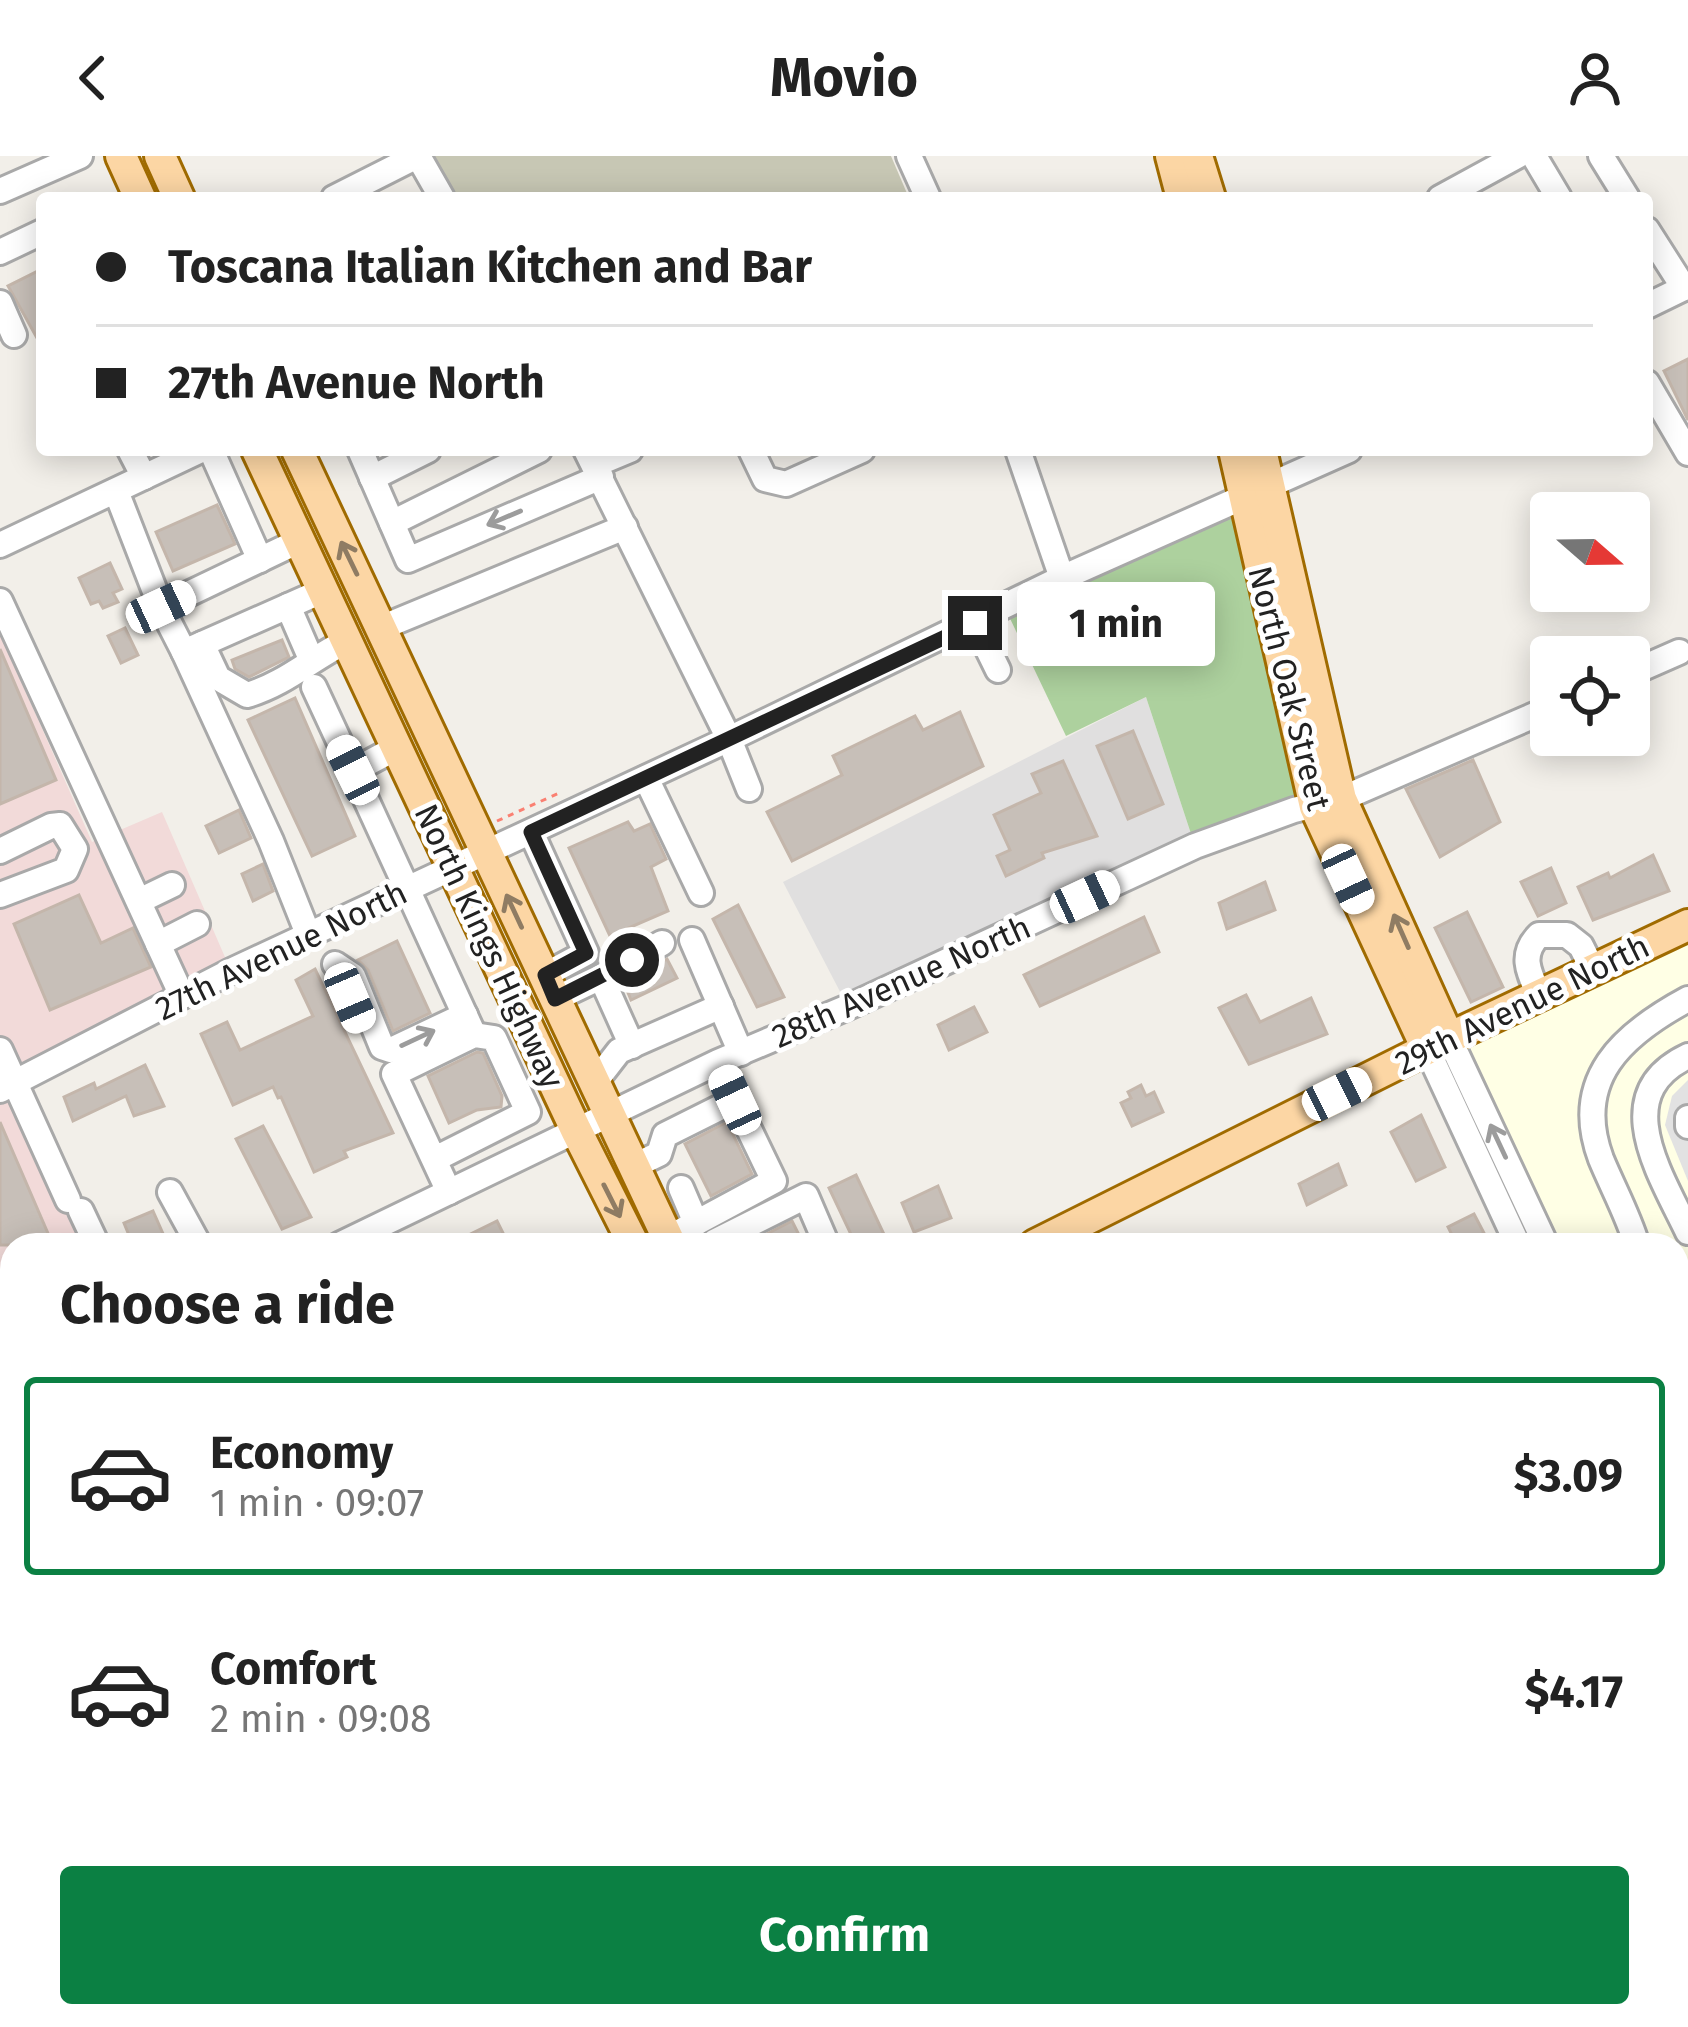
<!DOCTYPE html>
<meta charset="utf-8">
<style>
body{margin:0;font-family:"Fira Sans",sans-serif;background:#f2f2f2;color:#222;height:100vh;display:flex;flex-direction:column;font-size:45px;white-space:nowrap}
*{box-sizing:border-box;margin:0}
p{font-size:39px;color:#767676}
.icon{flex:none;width:66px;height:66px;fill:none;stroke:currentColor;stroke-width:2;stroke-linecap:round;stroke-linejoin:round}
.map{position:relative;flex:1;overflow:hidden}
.details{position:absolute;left:0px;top:1077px;width:1689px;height:795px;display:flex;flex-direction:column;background:#fff;border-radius:36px 36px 0 0;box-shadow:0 6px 30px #0003}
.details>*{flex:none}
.top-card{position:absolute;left:36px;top:36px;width:1617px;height:264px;border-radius:12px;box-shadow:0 6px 30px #0003;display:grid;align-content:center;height:264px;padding:0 60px;background:#fff}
.needle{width:78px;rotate:110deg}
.fabs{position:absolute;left:1530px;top:336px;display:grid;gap:24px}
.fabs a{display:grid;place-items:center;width:120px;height:120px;border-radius:12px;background:#fff;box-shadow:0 6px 30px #0003;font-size:60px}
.end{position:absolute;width:54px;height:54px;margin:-27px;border:15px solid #222;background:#fff;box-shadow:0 0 0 6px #fff}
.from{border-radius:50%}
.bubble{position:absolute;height:84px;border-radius:12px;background:#fff;box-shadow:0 6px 30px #0003;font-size:39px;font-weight:700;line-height:84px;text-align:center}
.car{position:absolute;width:36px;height:72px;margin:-36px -18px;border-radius:15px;box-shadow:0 0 9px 3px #0007;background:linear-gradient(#fff 24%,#345 0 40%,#fff 0 76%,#345 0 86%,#fff 0)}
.top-card b{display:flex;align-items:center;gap:42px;height:114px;font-size:45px}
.top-card b+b{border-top:3px solid #e0e0e0}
.top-card i{width:30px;height:30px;background:#222}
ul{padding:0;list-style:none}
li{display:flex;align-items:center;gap:36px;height:198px;margin:0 24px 18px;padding:0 36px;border:6px solid transparent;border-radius:12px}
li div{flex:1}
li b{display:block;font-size:45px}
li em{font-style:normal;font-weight:700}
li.on{border-color:#0b8043}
li>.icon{width:108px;height:108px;stroke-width:1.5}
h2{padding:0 60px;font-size:54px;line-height:144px}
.action{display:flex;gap:24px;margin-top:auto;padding:24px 60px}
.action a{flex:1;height:138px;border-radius:12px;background:#0b8043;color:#fff;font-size:48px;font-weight:700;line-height:138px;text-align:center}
header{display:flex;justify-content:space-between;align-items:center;height:156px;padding:0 60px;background:#fff;font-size:54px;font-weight:700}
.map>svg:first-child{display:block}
.residential{fill:#e0dfdf}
.commercial{fill:#f2dad9}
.education{fill:#ffffe5}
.construction{fill:#c7c7b4}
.forest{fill:#add19e}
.parking{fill:#e2e2e2}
.plaza{fill:#dddde8}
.building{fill:#c7bfb8;stroke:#c4b6ab;stroke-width:3}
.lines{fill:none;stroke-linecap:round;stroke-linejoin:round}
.minor-casing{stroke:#a9a9a9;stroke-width:30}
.major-casing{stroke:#a06b00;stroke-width:36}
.path{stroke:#fa8072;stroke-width:3;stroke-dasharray:6 6;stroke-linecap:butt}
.minor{stroke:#fff;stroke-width:24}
.major{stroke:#fcd6a4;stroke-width:30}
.oneway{stroke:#9c9c9c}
.oneway2{stroke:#8f7c63}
.route{stroke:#222;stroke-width:15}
.labels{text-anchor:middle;stroke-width:10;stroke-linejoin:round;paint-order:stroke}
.street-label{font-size:33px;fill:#222;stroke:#fff}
</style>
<header><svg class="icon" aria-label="back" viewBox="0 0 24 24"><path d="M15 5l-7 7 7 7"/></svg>Movio<svg class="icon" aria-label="person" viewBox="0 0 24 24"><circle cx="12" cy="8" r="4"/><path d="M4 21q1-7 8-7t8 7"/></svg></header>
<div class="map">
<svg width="1688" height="1871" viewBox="0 0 1688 1871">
<rect width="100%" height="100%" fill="#f2efe9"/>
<!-- residential -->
<g class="residential">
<path d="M1146,541L1195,690L848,851L783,726Z"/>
<path d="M508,1860H995L1001,1871H513Z"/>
</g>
<!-- commercial -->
<g class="commercial">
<path d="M0,477L92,686L162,656L231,815L14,927L89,1089H12V1848L0,1820Z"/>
<path d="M17,1860H510L515,1871H22Z"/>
</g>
<!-- education -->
<path class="education" d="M1688,769V1415L1677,1389V1089H1546L1449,882Z"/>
<!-- construction -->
<path class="construction" d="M429,0H891L909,42H454Z"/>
<!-- forest -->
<path class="forest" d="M1244,343L1315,651L1195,690L1146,541L1066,580L1005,452Z"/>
<!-- parking -->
<g class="parking">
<path d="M1688,924V1025L1665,969L1672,940Z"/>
<path d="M287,1860H458L436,1871H292Z"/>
<path d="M474,1860H582L587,1871H452Z"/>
</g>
<!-- plaza -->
<g class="plaza">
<path d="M1,1561L12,1584V1655L0,1656Z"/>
<path d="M77,1860H180L184,1871H79L74,1862Z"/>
</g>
<!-- building -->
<g class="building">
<path d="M42,113V191L8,130Z"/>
<path d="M1688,203V264L1664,215Z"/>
<path d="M217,349L235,388L173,415L156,376Z"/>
<path d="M110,407L122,433L113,437L118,446L103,452L99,445L91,448L79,422Z"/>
<path d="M125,472L138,499L121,507L108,480Z"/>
<path d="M282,484L289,501L249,521L235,513L232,504Z"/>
<path d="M0,493L56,624L0,648Z"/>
<path d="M295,542L355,680L312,700L248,564Z"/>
<path d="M960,556L983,610L792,705L767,656L842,619L833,600L915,560L923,574Z"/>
<path d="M1133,575L1163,648L1128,663L1097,590Z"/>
<path d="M1473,604L1500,666L1440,701L1406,633Z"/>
<path d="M1063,605L1097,680L1042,697L1044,702L1006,720L997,700L1010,694L994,659L1041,637L1032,618Z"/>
<path d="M239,654L251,682L219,697L206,670Z"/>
<path d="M628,666L634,675L650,668L666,703L651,711L668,755L610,780L569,692Z"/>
<path d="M1653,699L1669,735L1593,764L1578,731L1608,717L1610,722Z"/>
<path d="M263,708L273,735L253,745L242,718Z"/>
<path d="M1551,712L1566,747L1538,760L1521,726Z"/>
<path d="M1265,726L1275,754L1227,773L1219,747Z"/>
<path d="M79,739L101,787L133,772L151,811L50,854L14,768Z"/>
<path d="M738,749L784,841L757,851L713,763Z"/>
<path d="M1467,756L1503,831L1471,846L1435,772Z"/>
<path d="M1144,761L1159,796L1040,850L1024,819Z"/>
<path d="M397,785L430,857L393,875L368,814L358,804Z"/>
<path d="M667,803L677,822L631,844L624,827Z"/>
<path d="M315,813L393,977L344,995L347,1001L314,1016L281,941L278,942L273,931L233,949L201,878L227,866L240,894L313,860L296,824Z"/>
<path d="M1246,839L1260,866L1311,842L1327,878L1249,908L1219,852Z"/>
<path d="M974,851L987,876L949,894L938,869Z"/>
<path d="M477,896L483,897L502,940L501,951L477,954L449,967L428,920Z"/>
<path d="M145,909L164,950L134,960L126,940L73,965L64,941L94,927L96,933Z"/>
<path d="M1141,929L1146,940L1154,936L1163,956L1132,970L1121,947L1131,942L1128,936Z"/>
<path d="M1421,959L1445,1011L1416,1025L1391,976Z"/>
<path d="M0,966L53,1089H0Z"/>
<path d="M727,966L752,1018L711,1040L685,988Z"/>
<path d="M263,970L311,1061L282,1073L236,983Z"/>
<path d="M1338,1008L1346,1029L1307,1049L1299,1028Z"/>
<path d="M856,1019L889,1089H856L829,1032Z"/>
<path d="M938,1030L951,1062L914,1076L902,1047Z"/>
<path d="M153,1055L168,1089H133L124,1067Z"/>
<path d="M1474,1058L1484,1077L1457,1089L1448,1071Z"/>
<path d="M497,1065L509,1089H448Z"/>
<path d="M792,1065L804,1089H745Z"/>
</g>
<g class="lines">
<defs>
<g id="minor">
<path d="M418,0L442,42"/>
<path d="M909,0L928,42"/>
<path d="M1534,0L1559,42"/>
<path d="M1601,0L1627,42"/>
<path d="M0,35L80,0"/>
<path d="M334,42L417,0"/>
<path d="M1440,42L1517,0"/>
<path d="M1647,74L1684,132"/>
<path d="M0,96L42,76"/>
<path d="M0,147L14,179"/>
<path d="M1647,150L1688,130"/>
<path d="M1647,227L1688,297"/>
<path d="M130,294L144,321"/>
<path d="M211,294L260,404"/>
<path d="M360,294L408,404L601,321"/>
<path d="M586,294L729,583L749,633"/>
<path d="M751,294L765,323L786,328L862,294"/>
<path d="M1018,294L1062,422"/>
<path d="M594,309L630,294"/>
<path d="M372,322L428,294"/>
<path d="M116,335L161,451L299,385"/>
<path d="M392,367L539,294"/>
<path d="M0,389L201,294"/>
<path d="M0,445L182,840"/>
<path d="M288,450L311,503"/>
<path d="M161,451L184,496L322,435"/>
<path d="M975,467L998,514"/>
<path d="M383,471L625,371"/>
<path d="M202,488L218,522L247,539C285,528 311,503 345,486"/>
<path d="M184,496L271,685L308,778"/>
<path d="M1629,518L1679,496"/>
<path d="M314,531L353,615L396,592"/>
<path d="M353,615L474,879"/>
<path d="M646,622L701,737"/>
<path d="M531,676L586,797L545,819"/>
<path d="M0,695L51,670L60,669L75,693L66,714L0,739"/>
<path d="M139,745L172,729"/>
<path d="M692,784L741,897"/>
<path d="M158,788L197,768"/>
<path d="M335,808L353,820L382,891L391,894L465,859"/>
<path d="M601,821L662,787"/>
<path d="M1539,839C1529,817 1519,799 1539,779H1567L1581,790L1593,814"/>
<path d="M555,843L601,821L632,890"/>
<path d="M1449,882L1546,1089"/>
<path d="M1427,893L1518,1089"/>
<path d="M0,894L68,1044"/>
<path d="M1688,900C1607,938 1661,1019 1688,1076"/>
<path d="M595,926L619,895L721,850"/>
<path d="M0,934L231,815L729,583L1062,422L1349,294"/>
<path d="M1688,962V970"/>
<path d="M437,1002L528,956L494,882L474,879L394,918L449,1036"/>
<path d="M634,1010L659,998L665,979L735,944L774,1025L668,1082"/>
<path d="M681,1032L696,1067"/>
<path d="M170,1036L199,1089"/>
<path d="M81,1055L97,1089"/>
<path d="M339,1089L718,906L848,851L1195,690L1294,654L1341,643L1551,552"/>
<path d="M715,1089L714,1086L806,1040L827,1089"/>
<path d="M1637,1089C1628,1059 1613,1032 1601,1003C1571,923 1623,878 1688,843"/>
<path d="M1677,1230L1688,1242"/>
<path d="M0,1252L12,1246"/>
<path d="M1677,1388L1688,1415"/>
<path d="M1677,1438L1688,1433"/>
<path d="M1677,1760L1688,1755"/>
<path d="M1083,1860L1089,1871"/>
<path d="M753,1871L778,1860"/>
<path d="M1446,1871L1469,1860"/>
</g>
<g id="major">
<path d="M121,0L140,42"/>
<path d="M160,0L179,42"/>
<path d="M1171,0L1182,42"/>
<path d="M1197,0L1210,42"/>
<path d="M257,294L576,974L634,1089"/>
<path d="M297,294L671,1089"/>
<path d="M1234,294L1315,651L1427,893"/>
<path d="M1261,294L1341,643L1449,882"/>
<path d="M1035,1089L1449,882L1688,769"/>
<path d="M0,1300L12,1327"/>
<path d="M253,1860L258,1871"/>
<path d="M995,1860L1001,1871"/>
<path d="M1033,1860L1038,1871"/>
</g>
</defs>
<!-- minor casing -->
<use href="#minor" class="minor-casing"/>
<!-- major casing -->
<use href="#major" class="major-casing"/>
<!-- path -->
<g class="path">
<path d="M497,665L559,637"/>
<path d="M0,1800L12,1824"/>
<path d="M30,1860L35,1871"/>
<path d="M76,1871L78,1870"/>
</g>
<!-- minor -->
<use href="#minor" class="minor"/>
<!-- major -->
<use href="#major" class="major"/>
</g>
<!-- one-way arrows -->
<defs><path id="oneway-shaft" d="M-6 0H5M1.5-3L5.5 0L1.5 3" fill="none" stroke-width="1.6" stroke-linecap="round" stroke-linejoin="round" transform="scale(3)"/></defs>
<g class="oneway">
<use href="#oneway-shaft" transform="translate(504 362) rotate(157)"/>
<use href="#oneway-shaft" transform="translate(418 882) rotate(-25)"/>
<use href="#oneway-shaft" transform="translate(1498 985) rotate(-115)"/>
</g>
<g class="oneway2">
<use href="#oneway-shaft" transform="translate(349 402) rotate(-116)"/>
<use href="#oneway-shaft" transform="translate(514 755) rotate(-115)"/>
<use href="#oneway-shaft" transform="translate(1401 775) rotate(-114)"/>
<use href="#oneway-shaft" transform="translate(612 1045) rotate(63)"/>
</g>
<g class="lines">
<!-- route -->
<path class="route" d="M632,804L555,843L545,819L586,797L531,676L975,467"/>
</g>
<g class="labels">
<!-- street labels -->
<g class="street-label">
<text transform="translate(1290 532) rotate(76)" y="12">North Oak Street</text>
<text transform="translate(490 790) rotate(65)" y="12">North Kings Highway</text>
<text transform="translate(281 794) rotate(-26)" y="12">27th Avenue North</text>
<text transform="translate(901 825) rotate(-24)" y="12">28th Avenue North</text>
<text transform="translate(1522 848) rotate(-26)" y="12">29th Avenue North</text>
</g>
</g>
</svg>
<div class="fabs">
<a><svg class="needle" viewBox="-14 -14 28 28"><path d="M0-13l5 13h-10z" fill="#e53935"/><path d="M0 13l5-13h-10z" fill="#767676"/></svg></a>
<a><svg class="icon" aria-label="locate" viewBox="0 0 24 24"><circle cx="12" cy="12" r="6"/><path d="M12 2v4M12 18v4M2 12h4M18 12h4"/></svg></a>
</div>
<i class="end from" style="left:632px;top:804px"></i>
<i class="end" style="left:975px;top:467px"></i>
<div class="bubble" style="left:1017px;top:426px;width:198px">1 min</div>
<i class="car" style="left:161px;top:451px;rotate:65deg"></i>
<i class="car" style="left:353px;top:614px;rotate:334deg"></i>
<i class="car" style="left:1348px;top:723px;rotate:155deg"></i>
<i class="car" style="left:1085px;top:741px;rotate:65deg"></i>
<i class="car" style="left:350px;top:842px;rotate:157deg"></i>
<i class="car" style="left:1337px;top:938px;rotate:64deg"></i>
<i class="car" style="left:735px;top:944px;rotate:335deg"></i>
<div class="top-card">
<b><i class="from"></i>Toscana Italian Kitchen and Bar</b>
<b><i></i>27th Avenue North</b>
</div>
<section class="details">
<h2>Choose a ride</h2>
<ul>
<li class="on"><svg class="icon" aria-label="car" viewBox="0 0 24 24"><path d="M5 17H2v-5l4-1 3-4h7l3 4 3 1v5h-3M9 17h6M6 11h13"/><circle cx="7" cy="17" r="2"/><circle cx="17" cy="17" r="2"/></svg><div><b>Economy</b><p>1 min · 09:07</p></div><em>$3.09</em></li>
<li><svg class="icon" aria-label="car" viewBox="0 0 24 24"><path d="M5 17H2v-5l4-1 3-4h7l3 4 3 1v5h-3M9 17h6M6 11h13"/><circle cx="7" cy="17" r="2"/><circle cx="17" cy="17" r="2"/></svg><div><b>Comfort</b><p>2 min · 09:08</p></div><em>$4.17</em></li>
</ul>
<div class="action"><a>Confirm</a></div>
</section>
</div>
